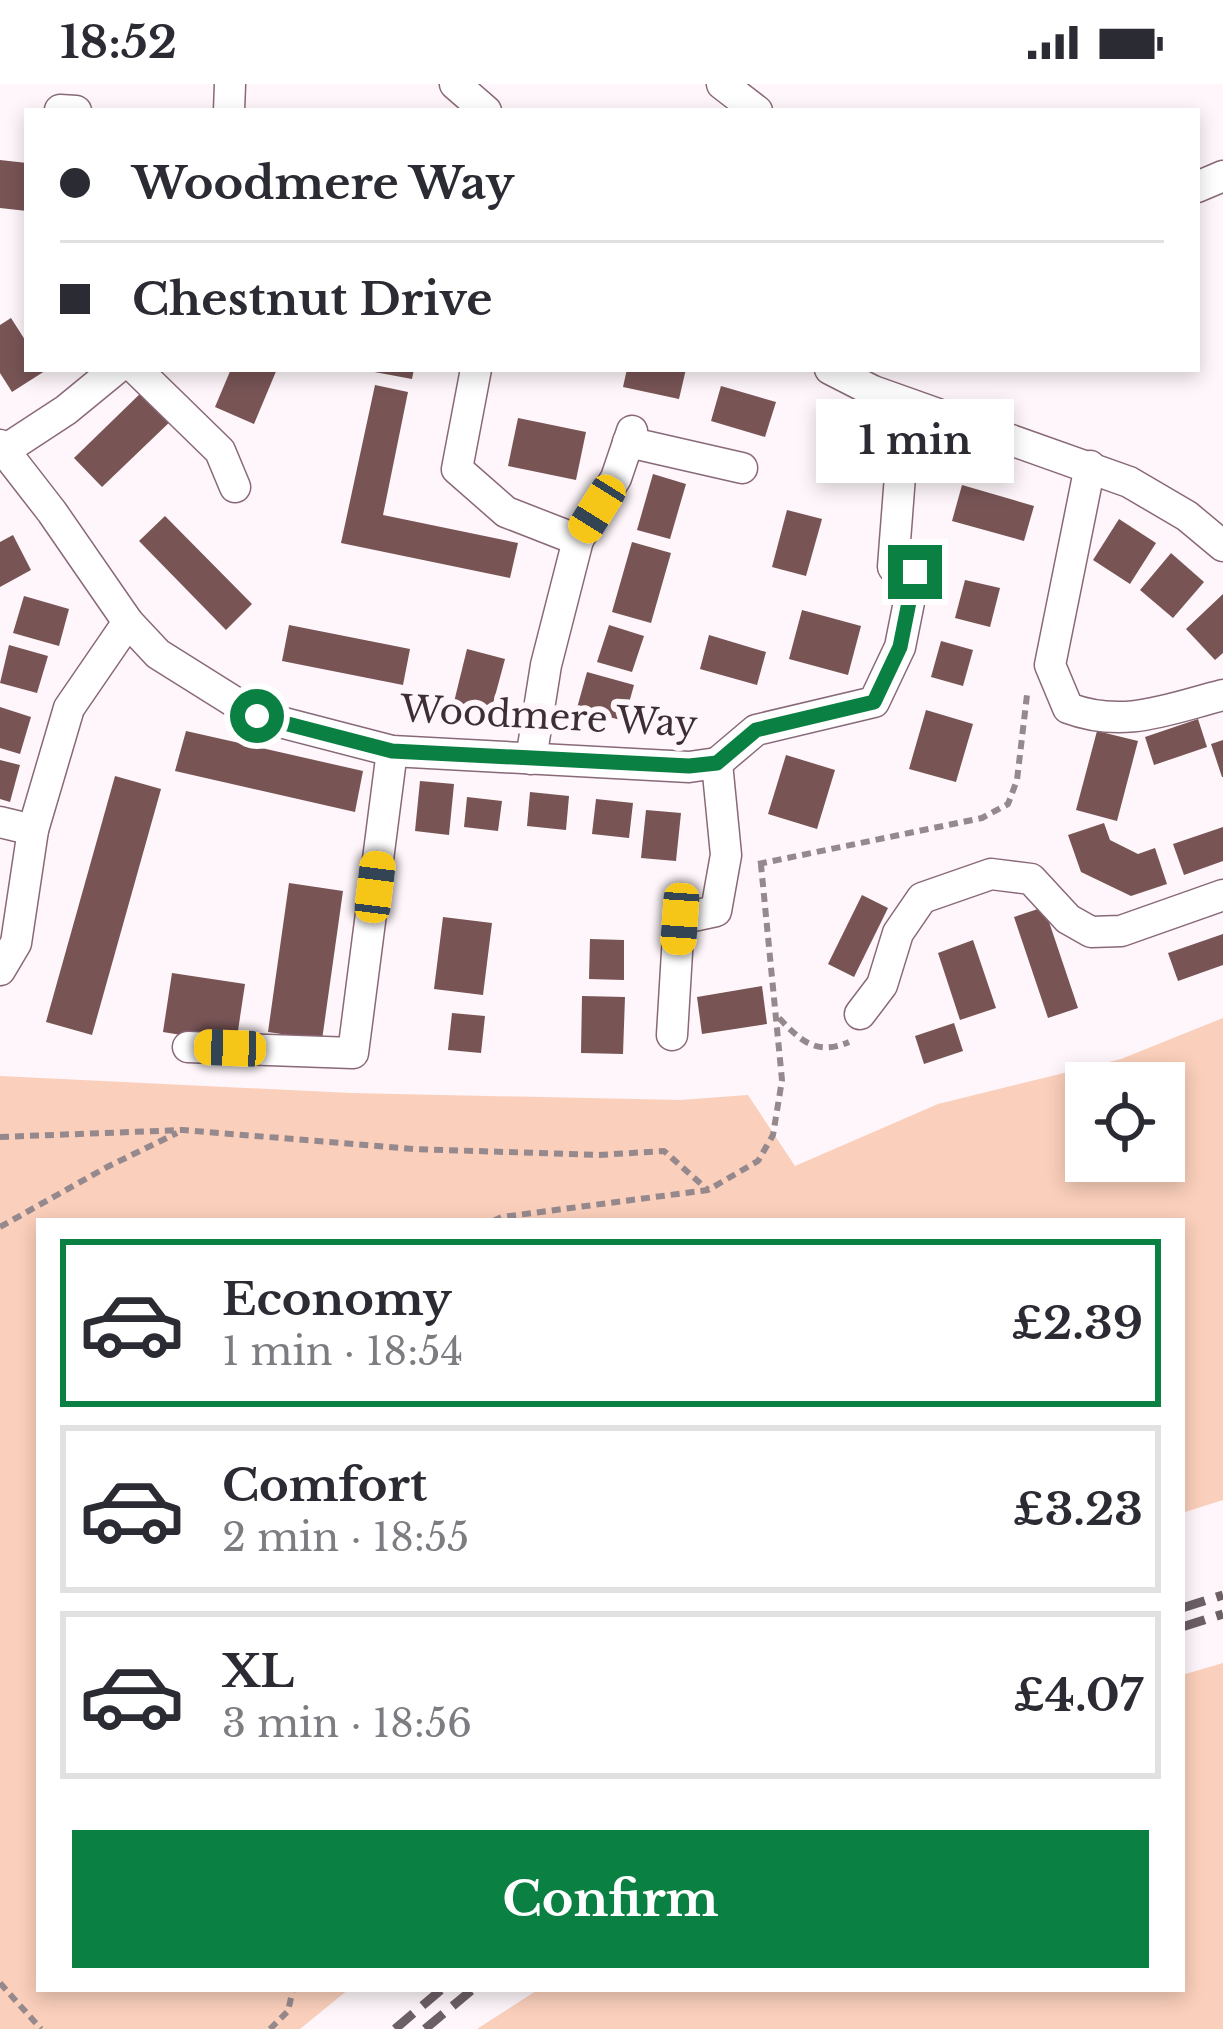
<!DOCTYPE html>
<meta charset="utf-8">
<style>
body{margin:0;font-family:"Libre Baskerville",serif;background:#f2f2f3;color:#2b2b33;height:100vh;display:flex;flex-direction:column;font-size:45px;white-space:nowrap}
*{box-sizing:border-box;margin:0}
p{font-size:39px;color:#7c7c81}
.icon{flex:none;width:66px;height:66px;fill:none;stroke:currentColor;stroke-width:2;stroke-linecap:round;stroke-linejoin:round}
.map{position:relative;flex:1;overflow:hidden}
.panel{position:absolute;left:36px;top:1134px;width:1149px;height:774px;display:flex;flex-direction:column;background:#fff;border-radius:0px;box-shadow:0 6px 18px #0003}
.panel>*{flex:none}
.banner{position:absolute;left:24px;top:24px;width:1176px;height:264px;border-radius:0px;box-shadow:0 6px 18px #0003;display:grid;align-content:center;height:264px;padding:0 36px;background:#fff}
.controls{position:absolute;left:1065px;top:978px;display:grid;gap:24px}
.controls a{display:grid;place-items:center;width:120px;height:120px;border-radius:0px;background:#fff;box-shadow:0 6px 18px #0003;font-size:60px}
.end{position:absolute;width:54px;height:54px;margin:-27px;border:15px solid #0b8043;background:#fff;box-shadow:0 0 0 6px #fff}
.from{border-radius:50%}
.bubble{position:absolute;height:84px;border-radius:0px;background:#fff;box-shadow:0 6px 18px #0003;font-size:39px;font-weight:800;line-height:84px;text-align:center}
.car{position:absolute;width:36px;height:72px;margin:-36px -18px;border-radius:15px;box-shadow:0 0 9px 3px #0007;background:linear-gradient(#f5c518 24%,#345 0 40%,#f5c518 0 76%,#345 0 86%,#f5c518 0)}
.banner b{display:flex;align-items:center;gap:42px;height:114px;font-size:45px}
.banner b+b{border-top:3px solid #e1e1e2}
.banner i{width:30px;height:30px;background:#2b2b33}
ul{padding:21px 0 0;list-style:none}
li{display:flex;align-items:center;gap:36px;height:168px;margin:0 24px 18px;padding:0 12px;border:6px solid #e1e1e2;border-radius:0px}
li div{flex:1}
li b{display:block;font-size:45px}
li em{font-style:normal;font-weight:800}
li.current{border-color:#0b8043}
li>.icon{width:108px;height:108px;stroke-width:1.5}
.primary-button{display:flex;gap:24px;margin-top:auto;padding:24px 36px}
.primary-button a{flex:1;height:138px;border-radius:0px;background:#0b8043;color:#fff;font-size:48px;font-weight:800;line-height:138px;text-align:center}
.status{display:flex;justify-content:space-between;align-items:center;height:84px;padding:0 60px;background:#fff;direction:ltr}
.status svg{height:33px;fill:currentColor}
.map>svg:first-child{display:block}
.green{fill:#facfbb;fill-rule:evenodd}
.building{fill:#785455}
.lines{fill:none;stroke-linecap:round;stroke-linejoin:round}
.minor-casing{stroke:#896878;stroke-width:33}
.path{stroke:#95898e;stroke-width:6;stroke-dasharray:9 6;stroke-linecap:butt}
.minor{stroke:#fff;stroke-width:30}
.rail{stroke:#6c5f65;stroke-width:9;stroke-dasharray:24 12;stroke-linecap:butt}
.route{stroke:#0b8043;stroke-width:15}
.labels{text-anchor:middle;stroke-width:12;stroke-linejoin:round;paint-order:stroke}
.street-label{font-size:36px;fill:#3d2e35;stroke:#fef6fa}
</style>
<div class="status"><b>18:52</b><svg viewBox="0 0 49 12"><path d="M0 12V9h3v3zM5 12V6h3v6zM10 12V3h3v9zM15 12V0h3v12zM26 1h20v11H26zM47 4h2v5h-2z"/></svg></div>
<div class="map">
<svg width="1223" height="1945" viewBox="0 0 1223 1945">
<rect width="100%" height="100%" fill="#fef6fa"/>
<!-- green -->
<g class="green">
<path d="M1223,934V1416L1182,1429V1137H39V1905H349L300,1945H0V992L350,1009L680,1016L748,1011L795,1082L938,1020L1121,975ZM1164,999V1077H1086V999Z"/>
<path d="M1223,1579V1945H477L539,1905H1182V1591Z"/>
</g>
<!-- building -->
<g class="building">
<path d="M0,76L27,79V127L0,124Z"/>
<path d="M11,234L27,259V285H48L12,308L0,289V241Z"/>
<path d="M231,285H277L254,340L215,323Z"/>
<path d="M369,285H414L412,295L369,287Z"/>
<path d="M627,285H686L679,315L623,303Z"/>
<path d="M375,301L408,308L383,431L518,459L510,494L341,459Z"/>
<path d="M721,302L776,318L765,353L711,337Z"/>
<path d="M146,304L175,333L102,403L74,374Z"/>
<path d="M837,320L871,330L852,399L819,390Z"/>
<path d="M518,334L586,348L576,396L508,382Z"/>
<path d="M653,390L686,400L670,455L637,446Z"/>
<path d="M962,401L1034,422L1024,457L952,437Z"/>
<path d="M787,426L822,435L806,492L772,483Z"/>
<path d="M165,432L252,520L226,546L139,457Z"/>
<path d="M1119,435L1156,459L1130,500L1093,476Z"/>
<path d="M13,451L31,486L0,503V458Z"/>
<path d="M632,458L671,469L651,539L612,528Z"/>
<path d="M1171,469L1204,498L1173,534L1140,506Z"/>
<path d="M965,496L1000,504L990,543L955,534Z"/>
<path d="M1223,510V569L1215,576L1186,545Z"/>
<path d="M24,512L69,525L59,562L13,549Z"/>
<path d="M802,526L861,542L848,591L789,575Z"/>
<path d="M289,541L410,565L403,601L282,577Z"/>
<path d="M609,541L644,552L632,588L597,578Z"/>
<path d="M709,551L766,568L757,601L700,585Z"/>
<path d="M941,557L973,566L963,602L931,593Z"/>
<path d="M9,561L48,572L37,609L0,599Z"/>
<path d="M467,565L505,575L491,627L454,618Z"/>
<path d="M587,588L634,601L624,637L577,624Z"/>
<path d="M0,623L31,633L20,670L0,664Z"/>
<path d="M926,626L973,640L956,698L909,685Z"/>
<path d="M1198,635L1207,663L1154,681L1145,653Z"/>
<path d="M186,647L363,687L355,728L175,687Z"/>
<path d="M1097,647L1138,657L1117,737L1076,726Z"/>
<path d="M1223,656V693H1222L1211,660Z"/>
<path d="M786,671L835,686L817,745L768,730Z"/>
<path d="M0,676L20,681L10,718L0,715Z"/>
<path d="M115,692L161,705L92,951L46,938Z"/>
<path d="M420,697L454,700L449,751L415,747Z"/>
<path d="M530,708L569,712L566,746L527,742Z"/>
<path d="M467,713L502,717L498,747L464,743Z"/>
<path d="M596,715L633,719L629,754L592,750Z"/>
<path d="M646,726L681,729L676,777L641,774Z"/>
<path d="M1104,739L1110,756L1138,770L1155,764L1167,800L1131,812L1081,788L1068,751Z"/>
<path d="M1223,743V777L1184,791L1173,760Z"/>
<path d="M289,799L343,807L322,956L268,948Z"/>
<path d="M862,811L888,824L854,893L828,880Z"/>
<path d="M1044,823L1078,924L1048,934L1014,833Z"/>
<path d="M443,833L492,839L483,911L434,905Z"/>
<path d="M1223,850V881L1178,897L1168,869Z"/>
<path d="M590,855L624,856V896L589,895Z"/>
<path d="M973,856L996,924L960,936L938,869Z"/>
<path d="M172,889L245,900L236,960L163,948Z"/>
<path d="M762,902L767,940L702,950L697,913Z"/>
<path d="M582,912L625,913L623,970L581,969Z"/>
<path d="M452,929L485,932L481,969L448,966Z"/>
<path d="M954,939L963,967L924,980L915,952Z"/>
</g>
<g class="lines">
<defs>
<g id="minor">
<path d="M455,0L486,27"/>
<path d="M722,0L757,27"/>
<path d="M60,26L76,27"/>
<path d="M229,27L230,0"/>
<path d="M1197,103L1223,92"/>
<path d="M136,285L220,367L235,403"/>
<path d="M476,285L457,385L506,428L578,456L616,394L632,347"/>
<path d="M830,285L873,307L1129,398L1187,432L1223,462"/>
<path d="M628,358L742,384"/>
<path d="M0,361L52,428L128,538L158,570L257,632L392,667L689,683L717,679"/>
<path d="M5,366L66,326L116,285"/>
<path d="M1090,382L1050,581L1068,624C1124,645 1168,625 1223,611"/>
<path d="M531,675L546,581L578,456"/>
<path d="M717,679L756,646L874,618L900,563L915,488L893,483L902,366"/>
<path d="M0,738L33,746"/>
<path d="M0,886L16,859L33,746L69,624L128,538"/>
<path d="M860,930L882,901L898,849L922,814L991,790L1031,795L1068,835L1091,848L1121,847L1223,811"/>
<path d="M672,951L679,835L716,827L726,771L717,679"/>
<path d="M188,963L353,969L392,667"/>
</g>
</defs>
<!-- minor casing -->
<use href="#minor" class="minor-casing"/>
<!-- path -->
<g class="path">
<path d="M758,780L982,734L1008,720L1017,696L1027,611"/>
<path d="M779,934C801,957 816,972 849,958"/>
<path d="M0,1053L183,1046L414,1065L599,1071L664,1067L708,1106"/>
<path d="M493,1137L502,1133L708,1106L758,1077L773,1051L782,996L761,781"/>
<path d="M0,1143L107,1083L177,1049"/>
<path d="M0,1899L41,1945"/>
<path d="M270,1945L288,1927L293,1905"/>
</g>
<!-- minor -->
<use href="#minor" class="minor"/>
<!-- rail -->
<g class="rail">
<path d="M1182,1524L1223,1511"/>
<path d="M1182,1543L1223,1530"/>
<path d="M395,1945L442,1905"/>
<path d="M425,1945L473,1905"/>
</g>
</g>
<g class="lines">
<!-- route -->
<path class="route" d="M257,632L392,667L689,682L717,679L756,646L874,618L900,563L915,488"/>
</g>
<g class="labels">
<!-- street labels -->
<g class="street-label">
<text transform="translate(549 632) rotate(3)" y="13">Woodmere Way</text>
</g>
</g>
</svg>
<div class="controls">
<a><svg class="icon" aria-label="locate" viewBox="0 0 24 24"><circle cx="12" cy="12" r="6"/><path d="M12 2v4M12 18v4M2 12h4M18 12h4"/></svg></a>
</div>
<i class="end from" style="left:257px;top:632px"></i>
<i class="end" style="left:915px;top:488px"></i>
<div class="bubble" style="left:816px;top:315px;width:198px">1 min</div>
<i class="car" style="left:597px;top:425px;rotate:212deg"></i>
<i class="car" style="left:375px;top:803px;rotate:7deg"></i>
<i class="car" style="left:680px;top:835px;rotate:184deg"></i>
<i class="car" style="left:230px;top:964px;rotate:272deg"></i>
<div class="banner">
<b><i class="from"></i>Woodmere Way</b>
<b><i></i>Chestnut Drive</b>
</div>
<section class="panel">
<ul>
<li class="current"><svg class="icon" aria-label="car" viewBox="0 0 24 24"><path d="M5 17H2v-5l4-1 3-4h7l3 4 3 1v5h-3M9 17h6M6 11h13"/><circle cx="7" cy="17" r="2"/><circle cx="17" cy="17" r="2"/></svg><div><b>Economy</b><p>1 min · 18:54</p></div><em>£2.39</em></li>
<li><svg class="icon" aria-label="car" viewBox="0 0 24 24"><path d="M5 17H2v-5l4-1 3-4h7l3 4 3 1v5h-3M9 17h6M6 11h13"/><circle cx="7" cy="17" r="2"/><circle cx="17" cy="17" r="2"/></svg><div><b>Comfort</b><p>2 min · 18:55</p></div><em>£3.23</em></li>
<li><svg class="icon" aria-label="car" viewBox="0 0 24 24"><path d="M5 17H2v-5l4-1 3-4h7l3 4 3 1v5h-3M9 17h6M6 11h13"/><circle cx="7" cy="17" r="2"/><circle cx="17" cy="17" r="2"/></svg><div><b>XL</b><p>3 min · 18:56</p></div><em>£4.07</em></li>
</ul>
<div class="primary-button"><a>Confirm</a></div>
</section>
</div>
